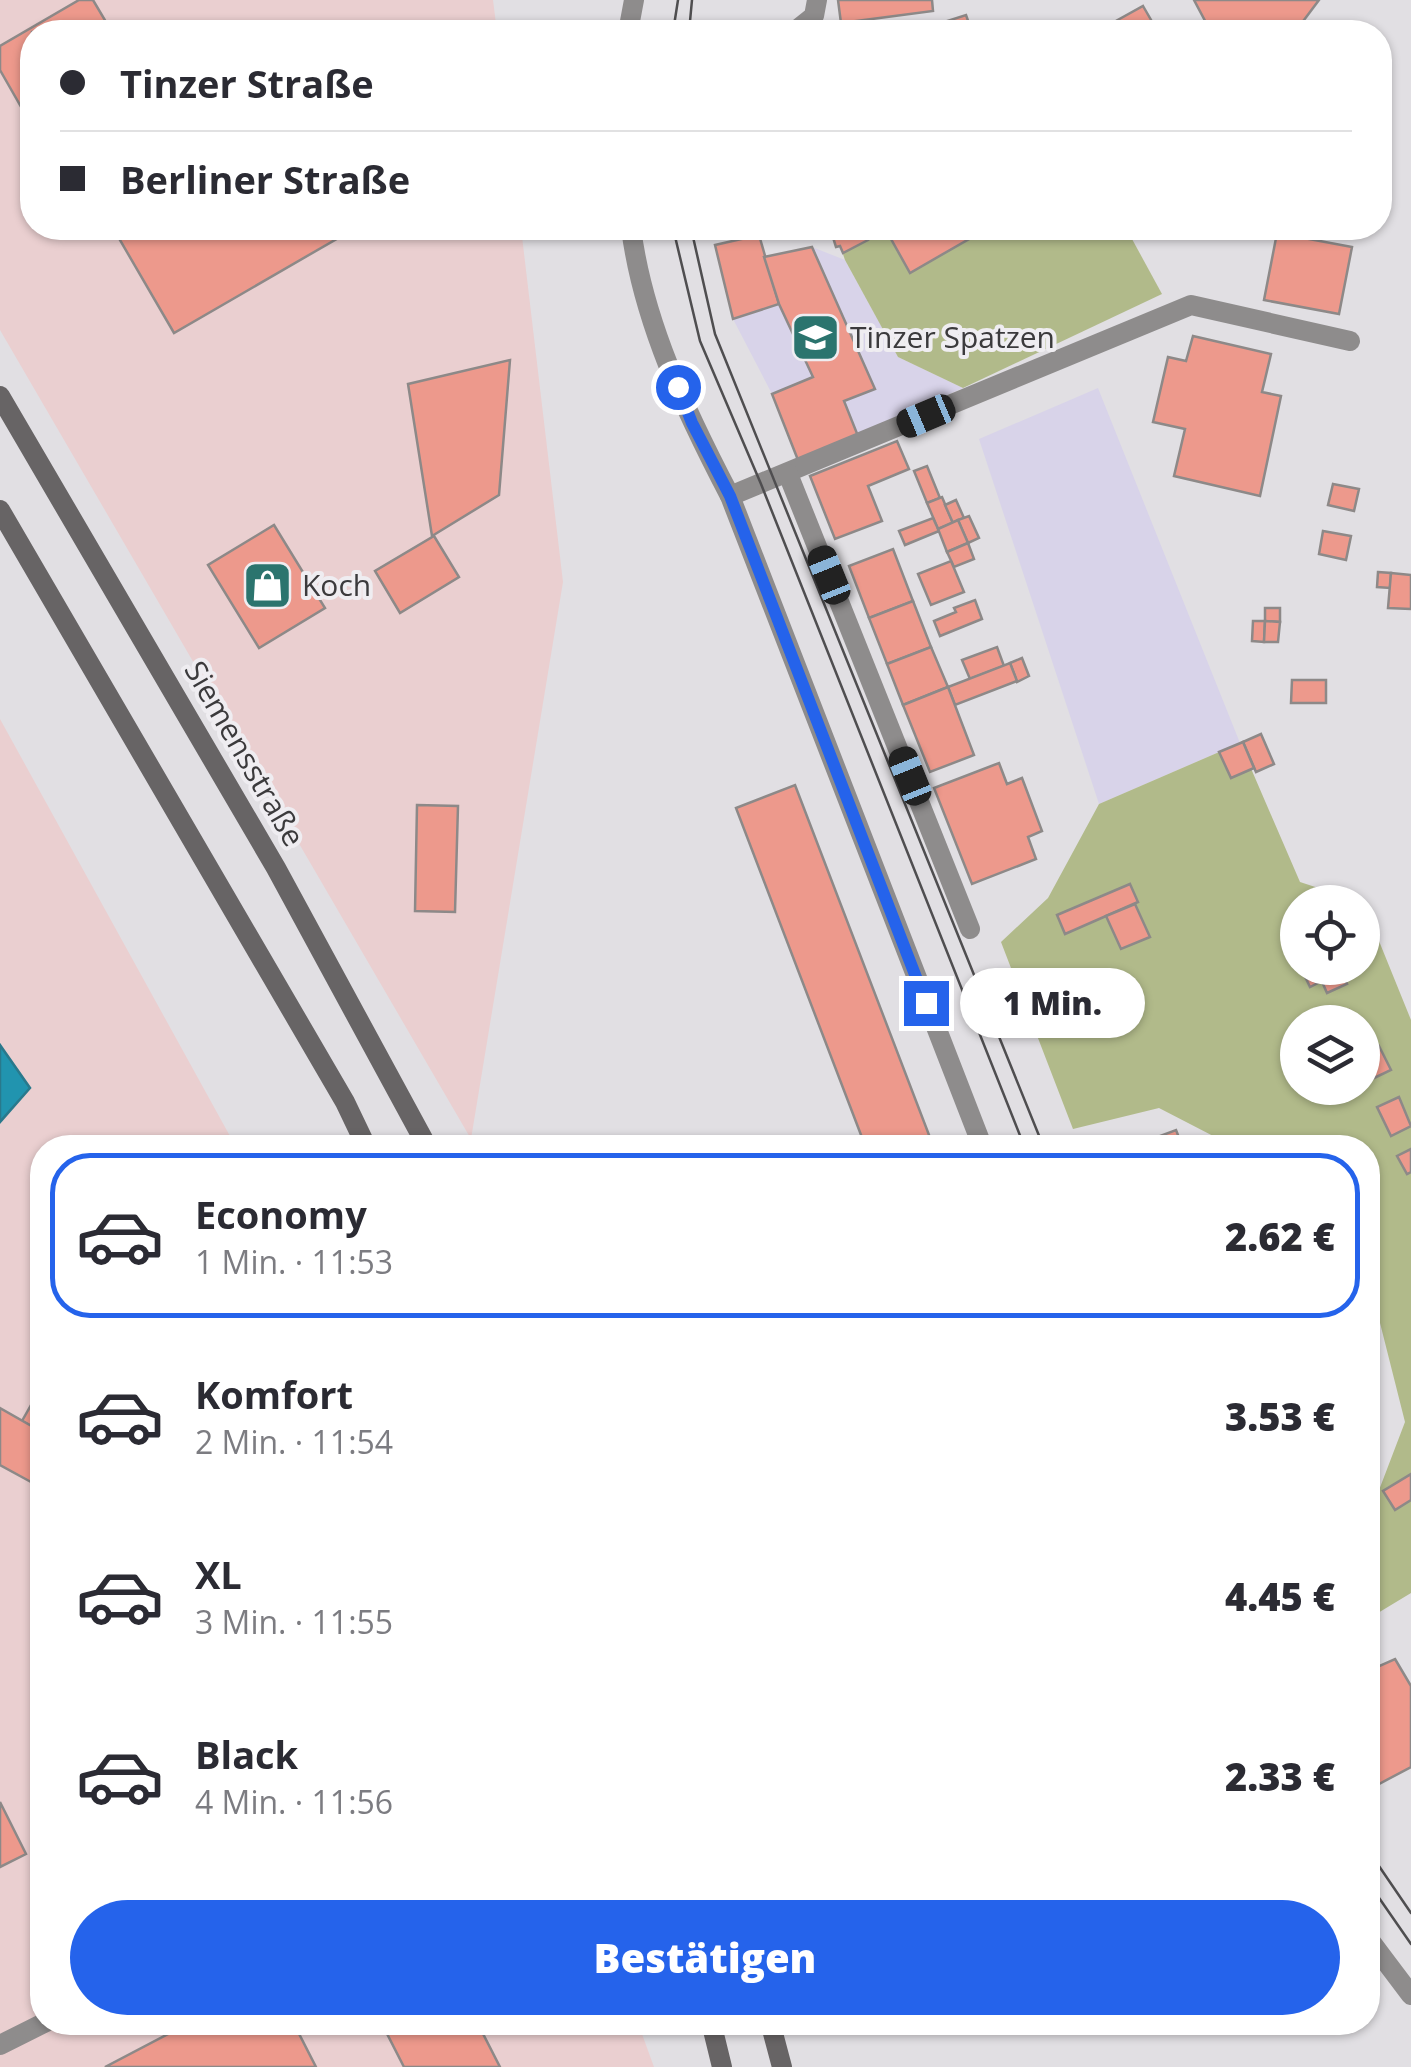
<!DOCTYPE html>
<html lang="de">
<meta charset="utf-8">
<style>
body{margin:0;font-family:"Open Sans",sans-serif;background:#f7f7f7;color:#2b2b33;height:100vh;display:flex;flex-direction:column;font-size:38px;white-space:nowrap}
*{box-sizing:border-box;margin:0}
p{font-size:32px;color:#7c7c81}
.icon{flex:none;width:55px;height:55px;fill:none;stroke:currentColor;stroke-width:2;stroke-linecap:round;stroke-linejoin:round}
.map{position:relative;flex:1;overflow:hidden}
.panel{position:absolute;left:30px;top:1135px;width:1350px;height:900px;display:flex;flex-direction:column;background:#fff;border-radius:40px;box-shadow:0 2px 8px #0004}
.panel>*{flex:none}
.top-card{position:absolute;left:20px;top:20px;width:1372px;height:220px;border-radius:40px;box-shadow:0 2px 8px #0004;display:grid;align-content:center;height:220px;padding:0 40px;background:#fff}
.buttons{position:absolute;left:1280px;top:885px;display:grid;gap:20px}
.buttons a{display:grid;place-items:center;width:100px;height:100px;border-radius:50%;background:#fff;box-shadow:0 2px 8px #0004;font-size:50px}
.end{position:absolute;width:45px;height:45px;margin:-22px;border:12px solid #2563eb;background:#fff;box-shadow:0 0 0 5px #fff}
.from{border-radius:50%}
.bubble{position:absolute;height:70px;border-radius:35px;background:#fff;box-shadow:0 2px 8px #0004;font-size:32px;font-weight:800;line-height:70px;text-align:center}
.car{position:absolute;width:30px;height:60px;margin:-30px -15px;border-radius:12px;box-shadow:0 0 8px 2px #0007;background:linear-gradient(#222 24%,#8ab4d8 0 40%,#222 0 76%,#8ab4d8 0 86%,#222 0)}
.top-card b{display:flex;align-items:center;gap:35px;height:95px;font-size:38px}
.top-card b+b{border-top:2px solid #e1e1e2}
.top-card i{width:25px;height:25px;background:#2b2b33}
ul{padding:18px 0 0;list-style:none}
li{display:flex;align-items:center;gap:30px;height:165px;margin:0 20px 15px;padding:0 20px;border:5px solid transparent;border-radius:40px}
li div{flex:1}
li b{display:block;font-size:38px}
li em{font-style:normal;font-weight:800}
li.selected{border-color:#2563eb}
li>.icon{width:90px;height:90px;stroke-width:1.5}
.primary-button{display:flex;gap:20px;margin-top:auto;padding:20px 40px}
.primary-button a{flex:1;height:115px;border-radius:60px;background:#2563eb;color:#fff;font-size:40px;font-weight:800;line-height:115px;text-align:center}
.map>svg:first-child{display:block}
.commercial{fill:#eacfd0}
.education{fill:#d8d3e9}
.green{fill:#b1ba8a;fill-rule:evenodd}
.water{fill:#2194af;stroke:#29798c;stroke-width:2.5}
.building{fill:#ed998c;stroke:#8d8988;stroke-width:2.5}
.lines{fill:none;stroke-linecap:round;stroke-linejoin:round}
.service{stroke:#8e8c8c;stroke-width:20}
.minor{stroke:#8e8c8c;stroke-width:20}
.tertiary{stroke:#8e8c8c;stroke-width:20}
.secondary{stroke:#676465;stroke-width:20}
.tram{stroke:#4f4e50;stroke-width:2.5}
.route{stroke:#2563eb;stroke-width:12}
.labels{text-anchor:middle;stroke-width:8;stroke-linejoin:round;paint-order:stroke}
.poi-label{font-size:30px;fill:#3b3a3c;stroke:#efedf1;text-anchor:start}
.street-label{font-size:30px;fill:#3b3a3c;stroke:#efedf1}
</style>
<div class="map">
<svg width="1411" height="2067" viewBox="0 0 1411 2067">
<rect width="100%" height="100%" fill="#e1dfe3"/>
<!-- commercial -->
<g class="commercial">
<path d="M0,0H493L497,32H32V228H521L563,582L471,1139L0,330Z"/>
<path d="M0,719L236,1147L42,1148V2022L638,2023L654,2067H0Z"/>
</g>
<!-- education -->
<g class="education">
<path d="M759,235L764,257L812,247L845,260L898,357L963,388L798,460L772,394L733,319L715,245Z"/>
<path d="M1098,388L1240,743L1099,804L979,439Z"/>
</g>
<!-- green -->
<g class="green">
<path d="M834,228H1126L1162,294L963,388L898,357L845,260Z"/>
<path d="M1240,743L1300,882L1361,902H1298V968H1362L1364,904L1411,1020V1593L1368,1619V1519L1405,1422L1378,1315L1368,1299V1148L1224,1147L1219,1139L1159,1108L1073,1129L1001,942L1048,898L1099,804ZM1298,1022H1362V1088H1298Z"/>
</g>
<!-- water -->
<path class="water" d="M0,1045L30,1088L0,1122Z"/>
<!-- building -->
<g class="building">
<path d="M79,0H93L112,32H32V126L0,70V46Z"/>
<path d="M838,0H932L933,11L841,23Z"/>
<path d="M1194,0H1319L1295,32H1211Z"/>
<path d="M1143,6L1158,32H1096Z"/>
<path d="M966,15L972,32H913Z"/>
<path d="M113,228H334L340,237L174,333Z"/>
<path d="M712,228H772L713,234Z"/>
<path d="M830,228H863L868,240L843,253L840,246L836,247Z"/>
<path d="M890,228H980L976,235L910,273L886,230Z"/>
<path d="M1277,233L1352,247L1339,314L1264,300Z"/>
<path d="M759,235L779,304L733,319L715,245Z"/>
<path d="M812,247L875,389L844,401L858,436L798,460L772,394L813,377L779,304L764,257Z"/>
<path d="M1193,336L1271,354L1262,392L1281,396L1260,496L1174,476L1185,429L1153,422L1168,357L1186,361Z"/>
<path d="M510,360L499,495L432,536L408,384Z"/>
<path d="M897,441L909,469L868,486L882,521L835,539L810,476Z"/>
<path d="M927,466L940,498L927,503L914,471Z"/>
<path d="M1333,484L1359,489L1354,511L1328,505Z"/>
<path d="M942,497L953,523L938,529L927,503Z"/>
<path d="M956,500L964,518L953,523L945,505Z"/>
<path d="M969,516L979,538L968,543L958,520Z"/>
<path d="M933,518L939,531L905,545L899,531Z"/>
<path d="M958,520L968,543L947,552L938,529Z"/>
<path d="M274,525L325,608L259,648L208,565Z"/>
<path d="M1323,531L1351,536L1346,560L1319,554Z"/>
<path d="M434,536L459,577L400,613L375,571Z"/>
<path d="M968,543L974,559L954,567L947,552Z"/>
<path d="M893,549L913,601L869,618L849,566Z"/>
<path d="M951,561L964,592L931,605L918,574Z"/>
<path d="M1378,572L1391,573L1390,588L1377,587Z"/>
<path d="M1391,573L1411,575V609L1388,608Z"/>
<path d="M975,600L982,619L940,636L934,621L956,612L954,608Z"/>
<path d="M913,601L931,647L887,664L869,618Z"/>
<path d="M1265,608H1280V622L1265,621Z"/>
<path d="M1253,621H1265L1264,642L1252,641Z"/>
<path d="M1265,621L1280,622L1278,642H1264Z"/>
<path d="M931,647L948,687L903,705L887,664Z"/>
<path d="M997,647L1004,666L970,679L962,660Z"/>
<path d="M1022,658L1029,676L1017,682L1010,663Z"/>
<path d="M1010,663L1017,681L955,705L948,687Z"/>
<path d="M1292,680H1326V703H1291Z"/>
<path d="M948,687L974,755L930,772L903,705Z"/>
<path d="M1261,734L1274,764L1256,772L1243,742Z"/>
<path d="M1243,742L1254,768L1231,778L1219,752Z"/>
<path d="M999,763L1007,784L1022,778L1042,831L1028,837L1036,859L972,884L934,788Z"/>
<path d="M795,785L934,1148H866L736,808Z"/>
<path d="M417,805L458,806L455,912L415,911Z"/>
<path d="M1130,884L1138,902L1065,934L1057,915Z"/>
<path d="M1135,904L1150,937L1121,949L1106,916Z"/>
<path d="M1301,968H1316L1322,981L1310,987Z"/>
<path d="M1316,968H1339L1347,984L1327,993Z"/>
<path d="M1349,1010L1355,1022H1336L1334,1017Z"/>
<path d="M1379,1046L1391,1070L1370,1080L1362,1064V1054Z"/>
<path d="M1399,1097L1411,1126L1391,1136L1377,1107Z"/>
<path d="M1176,1130L1183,1148H1128Z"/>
<path d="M1411,1149V1172L1407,1174L1397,1156Z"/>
<path d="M35,1398L42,1402V1432L22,1421Z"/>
<path d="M0,1408L42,1432V1488L0,1465Z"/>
<path d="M1411,1474V1500L1395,1510L1383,1491Z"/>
<path d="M1395,1659L1411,1686V1767L1379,1784L1368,1761V1671Z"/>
<path d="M0,1802L26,1854L0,1867Z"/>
<path d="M191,2022H293L316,2067H105Z"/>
<path d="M381,2022H477L500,2067H404Z"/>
</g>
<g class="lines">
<!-- service -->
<g class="service">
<path d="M794,32L814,16L817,0"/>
<path d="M730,496L1191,305L1350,341"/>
</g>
<!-- minor -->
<g class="minor">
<path d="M788,474L970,929"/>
<path d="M0,2045L46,2022"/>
</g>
<!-- tertiary -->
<g class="tertiary">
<path d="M628,32L634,0"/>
<path d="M631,228C643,322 686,412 730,496L983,1148"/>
<path d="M1368,1938L1411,1995"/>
</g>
<!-- secondary -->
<g class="secondary">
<path d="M0,396L276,868L428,1148"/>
<path d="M0,510L345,1102L367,1148"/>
<path d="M711,2022L722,2067"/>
<path d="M770,2022L782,2067"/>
</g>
<!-- tram -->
<g class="tram">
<path d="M673,32L678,0"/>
<path d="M689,32L692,0"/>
<path d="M673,228L700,341L761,484L1025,1148"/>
<path d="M691,228L715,334L1044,1148"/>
<path d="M1368,1850L1411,1913"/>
<path d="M1368,1882L1411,1944"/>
</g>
</g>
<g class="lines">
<!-- route -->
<path class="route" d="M678,387L692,423L730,496L926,1003"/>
</g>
<!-- icons -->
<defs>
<symbol id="school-square" viewBox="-11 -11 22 22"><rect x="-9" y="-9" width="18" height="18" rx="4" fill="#2b746e" stroke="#efedf1"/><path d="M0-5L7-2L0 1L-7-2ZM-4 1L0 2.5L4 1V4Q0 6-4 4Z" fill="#fff"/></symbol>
<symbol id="shop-square" viewBox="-11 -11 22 22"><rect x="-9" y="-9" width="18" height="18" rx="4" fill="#2b746e" stroke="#efedf1"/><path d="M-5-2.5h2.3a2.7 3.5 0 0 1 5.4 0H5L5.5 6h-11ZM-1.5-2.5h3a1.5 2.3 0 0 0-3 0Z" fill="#fff"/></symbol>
</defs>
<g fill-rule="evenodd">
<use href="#school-square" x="788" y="310" width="55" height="55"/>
<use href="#shop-square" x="240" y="558" width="55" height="55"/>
</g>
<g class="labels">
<!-- poi labels -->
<g class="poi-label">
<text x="850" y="348">Tinzer Spatzen</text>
<text x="302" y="596">Koch</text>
</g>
<!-- street labels -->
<g class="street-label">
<text transform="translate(244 754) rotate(60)" y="10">Siemensstraße</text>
</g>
</g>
</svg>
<div class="buttons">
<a><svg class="icon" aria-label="locate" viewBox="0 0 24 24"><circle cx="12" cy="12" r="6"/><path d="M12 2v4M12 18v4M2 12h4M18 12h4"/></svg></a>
<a><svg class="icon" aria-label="layers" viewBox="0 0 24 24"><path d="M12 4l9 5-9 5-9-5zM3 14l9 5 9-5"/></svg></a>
</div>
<i class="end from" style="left:678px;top:387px"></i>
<i class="end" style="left:926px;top:1003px"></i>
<div class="bubble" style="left:960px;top:968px;width:185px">1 Min.</div>
<i class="car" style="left:926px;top:416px;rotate:247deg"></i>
<i class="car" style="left:829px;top:575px;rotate:338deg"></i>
<i class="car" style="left:910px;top:776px;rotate:338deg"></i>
<div class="top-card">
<b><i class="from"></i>Tinzer Straße</b>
<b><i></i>Berliner Straße</b>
</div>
<section class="panel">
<ul>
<li class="selected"><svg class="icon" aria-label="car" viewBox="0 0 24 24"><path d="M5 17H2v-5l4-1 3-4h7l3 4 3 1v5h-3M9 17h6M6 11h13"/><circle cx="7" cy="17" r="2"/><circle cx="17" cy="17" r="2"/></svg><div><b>Economy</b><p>1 Min. · 11:53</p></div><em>2.62 €</em></li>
<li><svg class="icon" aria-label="car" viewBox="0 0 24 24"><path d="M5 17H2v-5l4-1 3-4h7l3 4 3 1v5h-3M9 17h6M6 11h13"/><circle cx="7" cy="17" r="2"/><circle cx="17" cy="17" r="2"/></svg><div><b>Komfort</b><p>2 Min. · 11:54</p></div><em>3.53 €</em></li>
<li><svg class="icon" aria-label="car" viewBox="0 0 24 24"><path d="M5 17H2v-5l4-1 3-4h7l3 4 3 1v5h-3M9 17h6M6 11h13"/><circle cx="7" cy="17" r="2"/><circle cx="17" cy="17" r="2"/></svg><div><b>XL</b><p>3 Min. · 11:55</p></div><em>4.45 €</em></li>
<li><svg class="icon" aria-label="car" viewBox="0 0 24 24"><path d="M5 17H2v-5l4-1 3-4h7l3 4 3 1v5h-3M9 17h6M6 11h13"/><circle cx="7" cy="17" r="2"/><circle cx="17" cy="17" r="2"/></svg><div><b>Black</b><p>4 Min. · 11:56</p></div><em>2.33 €</em></li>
</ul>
<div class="primary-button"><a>Bestätigen</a></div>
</section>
</div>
